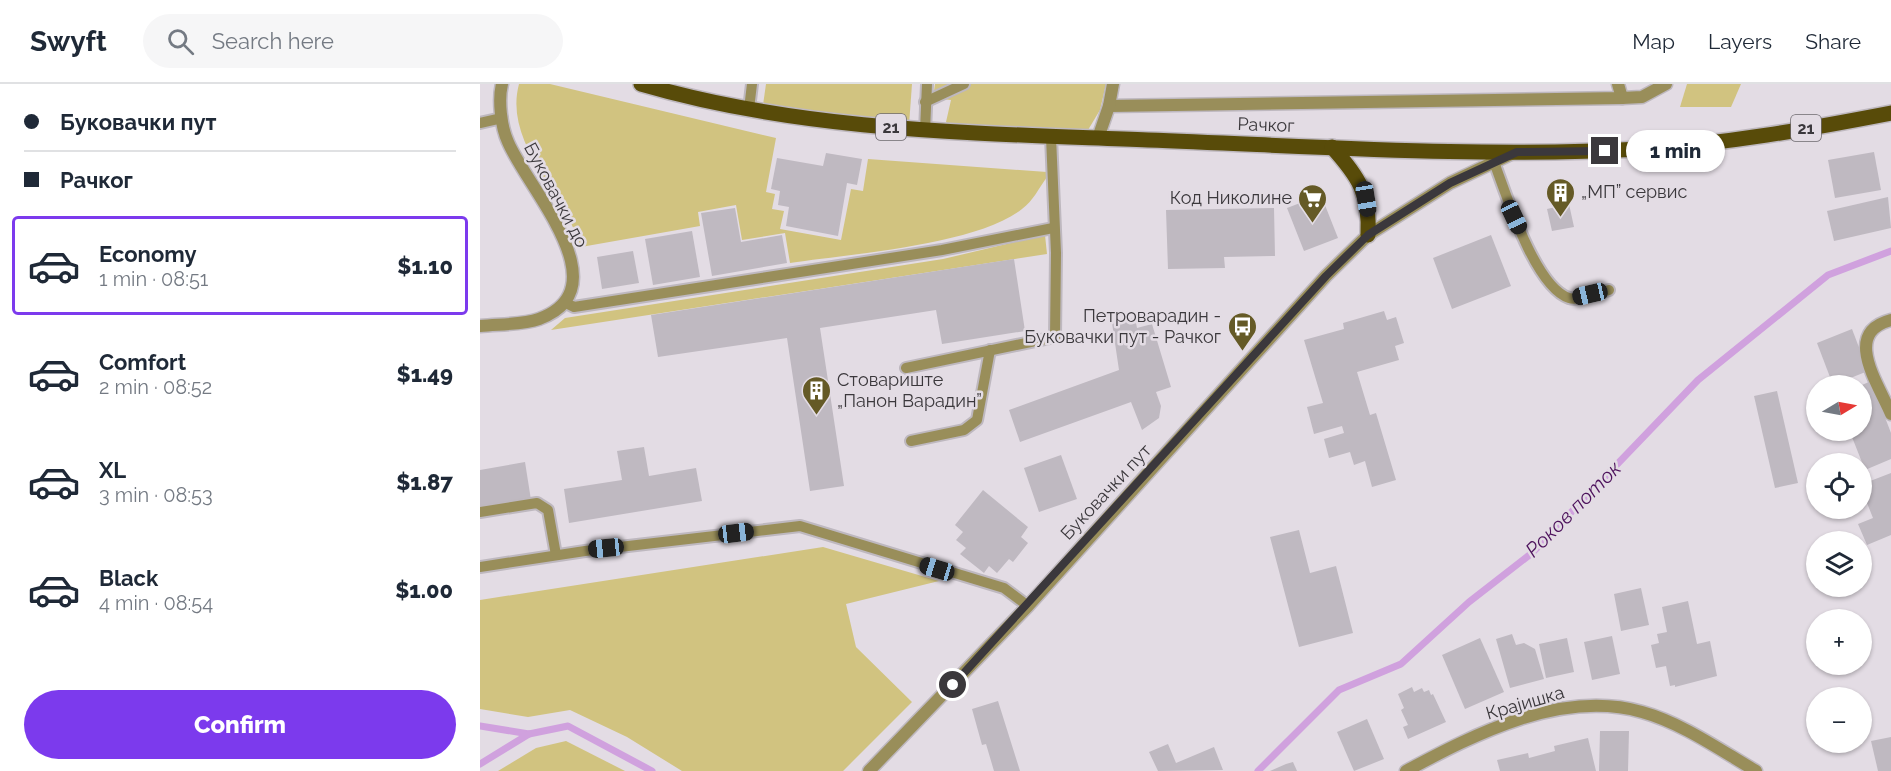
<!DOCTYPE html>
<meta charset="utf-8">
<style>
body{margin:0;font-family:Raleway,sans-serif;background:#f6f6f7;color:#1f2937;height:100vh;display:flex;flex-direction:column;font-size:22px;white-space:nowrap}
*{box-sizing:border-box;margin:0}
p{font-size:20px;color:#747a83}
.icon{flex:none;width:33px;height:33px;fill:none;stroke:currentColor;stroke-width:2;stroke-linecap:round;stroke-linejoin:round}
.map{position:relative;flex:1;overflow:hidden}
.sheet{display:flex;flex-direction:column;background:#fff;width:480px}
.sheet>*{flex:none}
.guide{display:grid;align-content:center;height:132px;padding:0 24px;background:#fff}
.needle{width:39px;rotate:80deg}
.fabs{position:absolute;left:1326px;top:291px;display:grid;gap:12px}
.fabs a{display:grid;place-items:center;width:66px;height:66px;border-radius:50%;background:#fff;box-shadow:0 2px 4px #0004;font-size:30px}
.end{position:absolute;width:27px;height:27px;margin:-14px;border:8px solid #3b383c;background:#fff;box-shadow:0 0 0 3px #fff}
.from{border-radius:50%}
.bubble{position:absolute;height:42px;border-radius:21px;background:#fff;box-shadow:0 2px 4px #0004;font-size:20px;font-weight:800;line-height:42px;text-align:center}
.car{position:absolute;width:18px;height:36px;margin:-18px -9px;border-radius:8px;box-shadow:0 0 4px 2px #0007;background:linear-gradient(#222 24%,#8ab4d8 0 40%,#222 0 76%,#8ab4d8 0 86%,#222 0)}
.guide b{display:flex;align-items:center;gap:21px;height:57px;font-size:22px}
.guide b+b{border-top:2px solid #e0e1e3}
.guide i{width:15px;height:15px;background:#1f2937}
ul{padding:0;list-style:none}
li{display:flex;align-items:center;gap:18px;height:99px;margin:0 12px 9px;padding:0 12px;border:3px solid transparent;border-radius:6px}
li div{flex:1}
li b{display:block;font-size:22px}
li em{font-style:normal;font-weight:800}
li.on{border-color:#7c3aed}
li>.icon{width:54px;height:54px;stroke-width:1.5}
.button{display:flex;gap:12px;margin-top:auto;padding:12px 24px}
.button a{flex:1;height:69px;border-radius:36px;background:#7c3aed;color:#fff;font-size:24px;font-weight:800;line-height:69px;text-align:center}
header{display:flex;align-items:center;gap:36px;box-sizing:border-box;height:84px;padding:0 30px;background:#fff;border-bottom:2px solid #e0e1e3}
header strong{font-size:28px}
nav{display:flex;gap:33px;margin-inline-start:auto;font-size:21px}
.search{width:420px;height:54px;background:#f6f6f7;display:flex;align-items:center;gap:15px;box-sizing:border-box;padding:0 21px;border-radius:33px;color:#747a83;font-size:22px}
main{display:flex;flex:1;min-height:0}
.map>svg:first-child{display:block}
.green{fill:#d1c380}
.lines{fill:none;stroke-linecap:round;stroke-linejoin:round}
.stream{stroke:#d0a1de;stroke-width:7}
.building{fill:#bfb9c1}
.service-casing{stroke:#beb8bf;stroke-width:14}
.minor-casing{stroke:#beb8bf;stroke-width:15}
.tertiary-casing{stroke:#beb8bf;stroke-width:15}
.primary-casing{stroke:#beb8bf;stroke-width:18}
.service{stroke:#998e5a;stroke-width:10}
.minor{stroke:#998e5a;stroke-width:12}
.tertiary{stroke:#998e5a;stroke-width:12}
.primary{stroke:#584b09;stroke-width:15}
.route{stroke:#3b383c;stroke-width:8}
.labels{text-anchor:middle;stroke-width:5;stroke-linejoin:round;paint-order:stroke}
.shield{fill:#e3dce4;stroke:#6d696e;stroke-width:1.5}
.shield-label{font-size:16px;font-weight:bold;fill:#3b383c}
.street-label{font-size:18px;fill:#3b383c;stroke:#e3dce4}
.poi-label{font-size:18px;fill:#3b383c;stroke:#e3dce4;text-anchor:start}
.water-label{font-size:20px;font-style:italic;fill:#4d125c;stroke:#e3dce4}
</style>
<header>
<strong>Swyft</strong>
<div class="search"><svg class="icon" aria-label="search" viewBox="0 0 24 24"><circle cx="10" cy="10" r="6"/><path d="M15 15l6 6"/></svg>Search here</div>
<nav><a>Map</a><a>Layers</a><a>Share</a></nav>
</header>
<main>
<section class="sheet">
<div class="guide">
<b><i class="from"></i>Буковачки пут</b>
<b><i></i>Рачког</b>
</div>
<ul>
<li class="on"><svg class="icon" aria-label="car" viewBox="0 0 24 24"><path d="M5 17H2v-5l4-1 3-4h7l3 4 3 1v5h-3M9 17h6M6 11h13"/><circle cx="7" cy="17" r="2"/><circle cx="17" cy="17" r="2"/></svg><div><b>Economy</b><p>1 min · 08:51</p></div><em>$1.10</em></li>
<li><svg class="icon" aria-label="car" viewBox="0 0 24 24"><path d="M5 17H2v-5l4-1 3-4h7l3 4 3 1v5h-3M9 17h6M6 11h13"/><circle cx="7" cy="17" r="2"/><circle cx="17" cy="17" r="2"/></svg><div><b>Comfort</b><p>2 min · 08:52</p></div><em>$1.49</em></li>
<li><svg class="icon" aria-label="car" viewBox="0 0 24 24"><path d="M5 17H2v-5l4-1 3-4h7l3 4 3 1v5h-3M9 17h6M6 11h13"/><circle cx="7" cy="17" r="2"/><circle cx="17" cy="17" r="2"/></svg><div><b>XL</b><p>3 min · 08:53</p></div><em>$1.87</em></li>
<li><svg class="icon" aria-label="car" viewBox="0 0 24 24"><path d="M5 17H2v-5l4-1 3-4h7l3 4 3 1v5h-3M9 17h6M6 11h13"/><circle cx="7" cy="17" r="2"/><circle cx="17" cy="17" r="2"/></svg><div><b>Black</b><p>4 min · 08:54</p></div><em>$1.00</em></li>
</ul>
<div class="button"><a>Confirm</a></div>
</section>
<div class="map">
<svg width="1411" height="687" viewBox="0 0 1411 687">
<rect width="100%" height="100%" fill="#e3dce4"/>
<!-- green -->
<g class="green">
<path d="M39,0H70L296,54L286,108L295,110L292,125L304,127L300,145L361,156L371,105L383,107L388,75L567,88V93C559,104 553,117 542,125C496,161 370,170 310,179L305,149L262,156L256,121L218,128L220,142L101,163C85,110 23,59 39,0Z"/>
<path d="M286,0H432L429,41L283,21Z"/>
<path d="M455,0H626L620,26L602,56L477,48L466,38L471,16L453,14Z"/>
<path d="M1207,0H1261L1251,23H1200Z"/>
<path d="M565,151L567,170L71,246L85,234L463,175Z"/>
<path d="M343,463L459,497L366,520L376,563L432,618L363,687H202L147,653L90,626L48,633L0,625V516Z"/>
<path d="M86,657L145,687H18L56,664Z"/>
</g>
<g class="lines">
<!-- stream -->
<g class="stream">
<path d="M0,642L49,650L88,642L172,687"/>
<path d="M0,680L49,650"/>
<path d="M778,687L859,606L921,580L989,518L1052,469L1218,296L1348,191L1411,167"/>
</g>
</g>
<!-- building -->
<g class="building">
<path d="M1394,68L1401,106L1355,114L1348,76Z"/>
<path d="M346,69L382,75L377,101L367,99L358,152L306,142L309,123L298,121L300,107L291,105L297,74L343,82Z"/>
<path d="M841,111L858,154L824,167L807,124Z"/>
<path d="M1408,113L1411,144L1354,157L1347,127Z"/>
<path d="M1089,120L1094,143L1072,147L1067,125Z"/>
<path d="M255,124L261,158L302,151L307,179L232,192L221,129Z"/>
<path d="M794,124L795,172L744,173L745,184L688,185L686,126Z"/>
<path d="M212,147L220,193L173,201L165,155Z"/>
<path d="M1011,151L1031,202L972,225L953,174Z"/>
<path d="M153,167L159,199L122,205L117,173Z"/>
<path d="M534,175L545,247L462,260L456,226L340,244L364,402L330,407L307,254L178,273L171,231Z"/>
<path d="M904,227L907,236L916,233L924,259L915,262L919,276L877,288L890,331L896,329L916,396L892,403L885,377L874,381L870,368L849,374L844,355L864,349L862,342L834,350L827,323L843,319L824,256L864,245L863,239Z"/>
<path d="M655,233L657,244L672,240L691,303L676,308L681,322L679,334L662,346L651,318L540,358L529,326L639,286L632,239Z"/>
<path d="M1372,245L1388,287L1353,301L1337,259Z"/>
<path d="M1391,297L1411,349V375L1385,386L1372,353L1367,355L1364,346H1382V301Z"/>
<path d="M1297,307L1318,399L1295,404L1274,312Z"/>
<path d="M164,363L169,392L216,384L222,417L89,439L84,405L142,396L137,367Z"/>
<path d="M581,371L597,415L559,428L544,384Z"/>
<path d="M45,378L51,416L0,424V386Z"/>
<path d="M1411,389V451L1387,461L1378,440L1393,434L1385,414L1390,412L1385,399Z"/>
<path d="M503,406L548,443L541,453L548,459L533,478L529,475L517,489L509,482L504,489L480,470L486,464L476,456L483,448L475,441Z"/>
<path d="M819,446L830,489L856,482L873,549L819,563L790,453Z"/>
<path d="M1161,504L1169,541L1141,547L1134,510Z"/>
<path d="M1208,517L1217,560L1230,557L1237,592L1195,603V601L1190,602L1186,582L1176,584L1171,561L1179,559L1177,550L1187,548L1182,523Z"/>
<path d="M1032,550L1036,561L1044,559L1055,565L1064,595L1030,604L1016,555Z"/>
<path d="M1132,552L1140,590L1112,596L1104,558Z"/>
<path d="M1000,554L1024,608L985,625L962,571Z"/>
<path d="M1087,554L1094,588L1066,594L1059,560Z"/>
<path d="M932,603L934,608L942,604L944,608L949,606L951,611L953,610L966,638L928,655L923,643L928,641L921,626L924,624L918,610Z"/>
<path d="M518,617L540,687H514L506,660L502,661L492,625Z"/>
<path d="M887,635L904,675L874,687L857,648Z"/>
<path d="M1120,647H1149L1148,687H1119Z"/>
<path d="M1411,653V687H1398L1391,657Z"/>
<path d="M1108,654L1116,687H1020L1017,676L1048,669L1049,674L1075,667L1074,662Z"/>
<path d="M688,660L696,679L734,663L743,686L678,687L669,668Z"/>
<path d="M813,678L817,687H790L806,680Z"/>
</g>
<g class="lines">
<defs>
<g id="service">
<path d="M445,18L484,0"/>
<path d="M269,25L272,0"/>
<path d="M0,39L22,34"/>
<path d="M445,47L447,0"/>
<path d="M1014,78C1026,110 1055,203 1089,214C1099,217 1118,209 1129,206"/>
<path d="M86,219L94,223L462,166L573,144"/>
<path d="M426,284L575,253L576,169L571,53"/>
<path d="M431,357L484,346L497,336L510,266"/>
<path d="M0,428L57,419L68,426L76,471"/>
<path d="M0,483L105,467L320,442L524,504L548,522"/>
</g>
<g id="minor">
<path d="M1138,0L1142,14"/>
<path d="M629,22L1142,14L1162,13L1186,0"/>
<path d="M618,54L629,22L633,0"/>
<path d="M1411,236C1362,249 1398,299 1411,330"/>
<path d="M0,242C18,240 42,241 59,235C143,204 47,104 28,58C21,43 18,16 22,0"/>
<path d="M926,687C995,650 1082,605 1162,628C1202,639 1240,666 1276,687"/>
</g>
<path id="tertiary" d="M389,687L548,522L846,192L888,151L970,99L1033,69"/>
<g id="primary">
<path d="M161,0C325,48 499,49 668,56C832,62 997,74 1161,65C1245,60 1328,45 1411,29"/>
<path d="M852,63C879,93 890,110 888,151"/>
</g>
</defs>
<!-- service casing -->
<use href="#service" class="service-casing"/>
<!-- minor casing -->
<use href="#minor" class="minor-casing"/>
<!-- tertiary casing -->
<use href="#tertiary" class="tertiary-casing"/>
<!-- primary casing -->
<use href="#primary" class="primary-casing"/>
<!-- service -->
<use href="#service" class="service"/>
<!-- minor -->
<use href="#minor" class="minor"/>
<!-- tertiary -->
<use href="#tertiary" class="tertiary"/>
<!-- primary -->
<use href="#primary" class="primary"/>
</g>
<g class="lines">
<!-- route -->
<path class="route" d="M473,601L846,192L888,151L970,99L1037,68L1125,67"/>
</g>
<!-- icons -->
<defs>
<symbol id="building-pin" viewBox="-11 -11 22 30"><path d="M0 17L-7.5 6A9.5 9.5 0 1 1 7.5 6Z" fill="#655a26" stroke="#e3dce4"/><path d="M-4-6H4V6H1V3H-1V6H-4ZM-2.5-4.3h1.7v1.8h-1.7ZM.8-4.3h1.7v1.8H.8ZM-2.5-1h1.7V.8h-1.7ZM.8-1h1.7V.8H.8Z" fill="#fff"/></symbol>
<symbol id="supermarket-pin" viewBox="-11 -11 22 30"><path d="M0 17L-7.5 6A9.5 9.5 0 1 1 7.5 6Z" fill="#655a26" stroke="#e3dce4"/><path d="M-6-5.5h2.5l.6 2H6L4.5 2H-2.5L-4.4-4H-6ZM-1.5 3.2a1.3 1.3 0 1 0 .1 0ZM3 3.2a1.3 1.3 0 1 0 .1 0Z" fill="#fff"/></symbol>
<symbol id="bus-pin" viewBox="-11 -11 22 30"><path d="M0 17L-7.5 6A9.5 9.5 0 1 1 7.5 6Z" fill="#655a26" stroke="#e3dce4"/><path d="M-5-6H5V4H4V6H2V4H-2V6H-4V4H-5ZM-3.5-4V0h7V-4ZM-3.5 1.2v1.5H-2V1.2ZM2 1.2v1.5H3.5V1.2Z" fill="#fff"/></symbol>
</defs>
<g fill-rule="evenodd">
<use href="#building-pin" x="1064" y="92" width="33" height="45"/>
<use href="#supermarket-pin" x="816" y="98" width="33" height="45"/>
<use href="#bus-pin" x="746" y="226" width="33" height="45"/>
<use href="#building-pin" x="320" y="290" width="33" height="45"/>
</g>
<g class="labels">
<!-- shield labels -->
<g class="shield">
<rect x="396" y="30" width="30" height="26" rx="4.5"/>
<rect x="1311" y="31" width="30" height="26" rx="4.5"/>
</g>
<g class="shield-label">
<text x="411" y="49">21</text>
<text x="1326" y="50">21</text>
</g>
<!-- street labels -->
<g class="street-label">
<text transform="translate(786 41) rotate(2)" y="6">Рачког</text>
<text transform="translate(76 111) rotate(62)" y="6">Буковачки до</text>
<text transform="translate(626 408) rotate(-47)" y="6">Буковачки пут</text>
<text transform="translate(1045 619) rotate(-16)" y="6">Крајишка</text>
</g>
<!-- poi labels -->
<g class="poi-label">
<text x="1101" y="114">„МП” сервис</text>
<text x="812" y="120" text-anchor="end">Код Николине</text>
<text x="741" y="238" text-anchor="end">Петроварадин -<tspan x="741" dy="21">Буковачки пут - Рачког</tspan></text>
<text x="357" y="302">Стовариште<tspan x="357" dy="21">„Панон Варадин”</tspan></text>
</g>
<!-- water labels -->
<g class="water-label">
<text transform="translate(1093 425) rotate(-45)" y="7">Роков поток</text>
</g>
</g>
</svg>
<div class="fabs">
<a><svg class="needle" viewBox="-14 -14 28 28"><path d="M0-13l5 13h-10z" fill="#e53935"/><path d="M0 13l5-13h-10z" fill="#747a83"/></svg></a>
<a><svg class="icon" aria-label="locate" viewBox="0 0 24 24"><circle cx="12" cy="12" r="6"/><path d="M12 2v4M12 18v4M2 12h4M18 12h4"/></svg></a>
<a><svg class="icon" aria-label="layers" viewBox="0 0 24 24"><path d="M12 4l9 5-9 5-9-5zM3 14l9 5 9-5"/></svg></a>
<a>+</a>
<a>−</a>
</div>
<i class="end from" style="left:473px;top:601px"></i>
<i class="end" style="left:1125px;top:67px"></i>
<div class="bubble" style="left:1146px;top:46px;width:99px">1 min</div>
<i class="car" style="left:886px;top:115px;rotate:171deg"></i>
<i class="car" style="left:1034px;top:133px;rotate:155deg"></i>
<i class="car" style="left:1110px;top:210px;rotate:257deg"></i>
<i class="car" style="left:256px;top:449px;rotate:83deg"></i>
<i class="car" style="left:126px;top:464px;rotate:264deg"></i>
<i class="car" style="left:457px;top:485px;rotate:287deg"></i>
</div>
</main>
